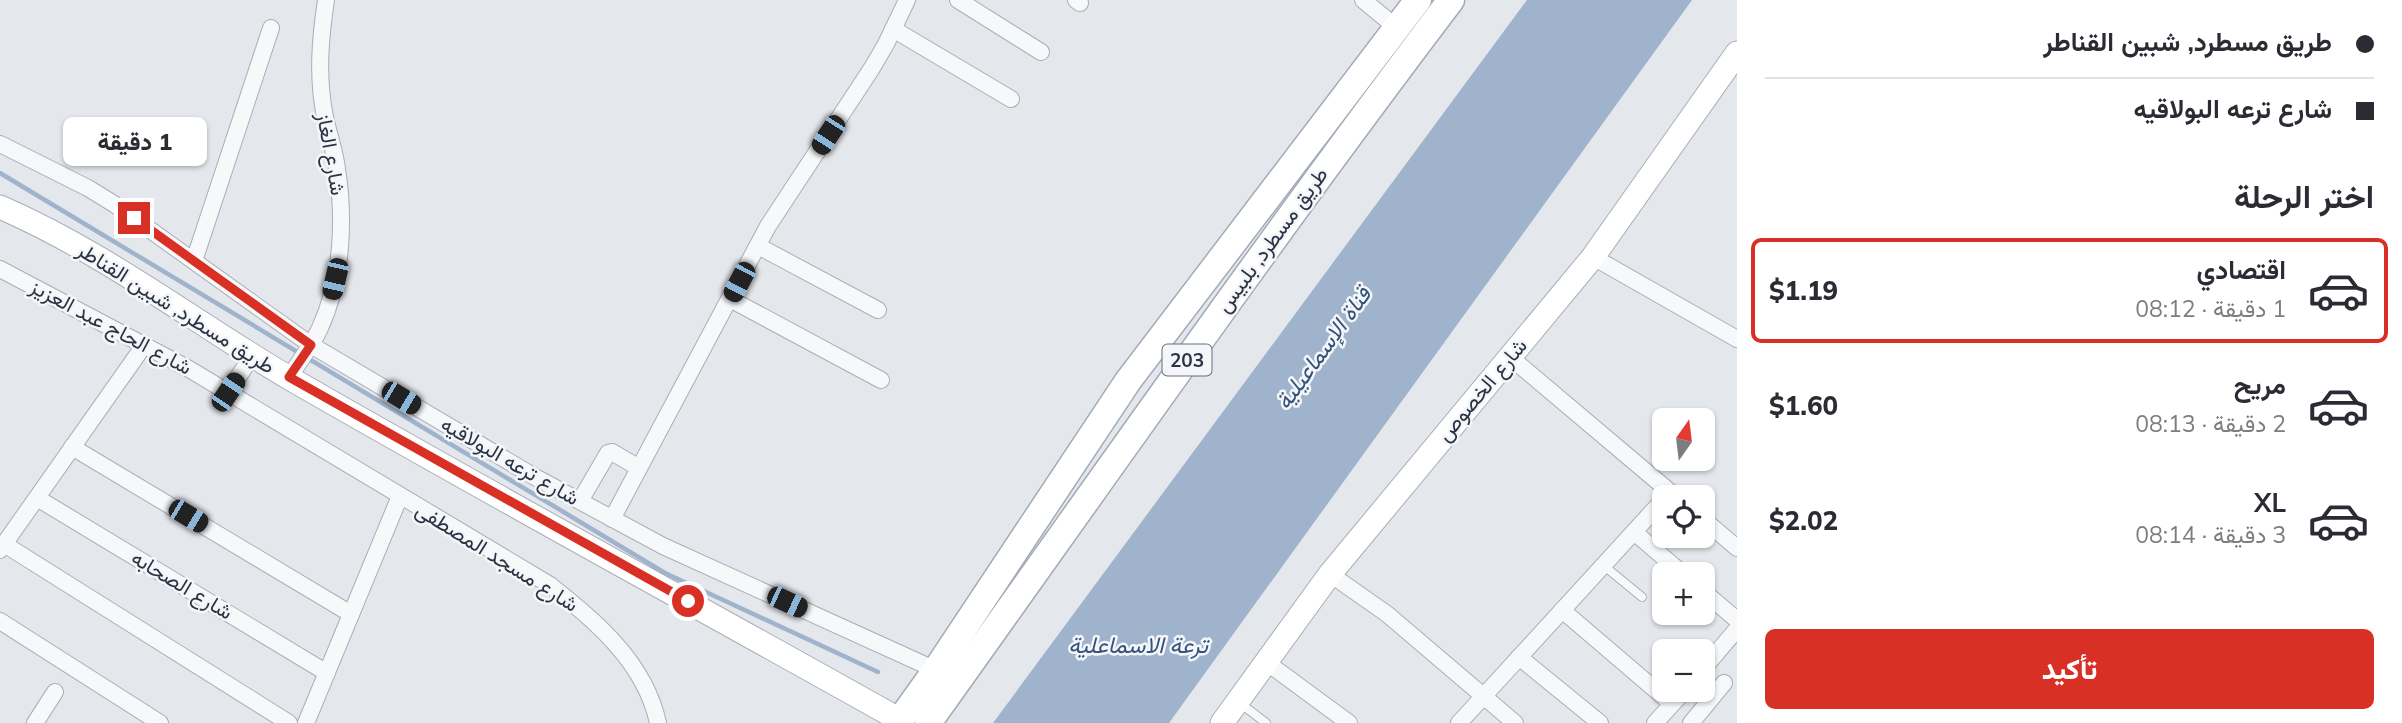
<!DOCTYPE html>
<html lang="ar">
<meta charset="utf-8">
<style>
body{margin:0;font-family:Mulish,Vazirmatn,sans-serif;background:#f2f2f3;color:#2b2b33;direction:rtl;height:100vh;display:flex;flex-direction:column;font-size:26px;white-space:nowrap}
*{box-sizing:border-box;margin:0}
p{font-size:23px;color:#7c7c81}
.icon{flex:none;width:38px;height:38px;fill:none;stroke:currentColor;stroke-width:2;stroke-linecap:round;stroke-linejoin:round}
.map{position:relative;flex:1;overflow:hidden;direction:ltr}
.panel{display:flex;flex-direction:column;background:#fff;width:665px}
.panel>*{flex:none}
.hud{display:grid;align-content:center;height:154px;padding:0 28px;background:#fff}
.needle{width:46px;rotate:14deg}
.tools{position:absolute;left:1652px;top:408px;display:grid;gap:14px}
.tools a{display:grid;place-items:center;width:63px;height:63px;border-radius:10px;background:#fff;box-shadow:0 2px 5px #0004;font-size:35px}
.end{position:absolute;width:32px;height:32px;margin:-16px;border:9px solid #d93025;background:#fff;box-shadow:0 0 0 4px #fff}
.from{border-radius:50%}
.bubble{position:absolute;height:49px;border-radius:10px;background:#fff;box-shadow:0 2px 5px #0004;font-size:23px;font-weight:800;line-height:49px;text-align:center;direction:rtl}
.car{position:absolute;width:21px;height:42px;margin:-21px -10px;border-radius:9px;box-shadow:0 0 5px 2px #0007;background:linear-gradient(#222 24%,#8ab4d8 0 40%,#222 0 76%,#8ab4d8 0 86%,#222 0)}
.hud b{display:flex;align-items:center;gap:24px;height:66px;font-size:26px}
.hud b+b{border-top:2px solid #e1e1e2}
.hud i{width:18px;height:18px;background:#2b2b33}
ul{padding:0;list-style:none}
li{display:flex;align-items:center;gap:21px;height:105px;margin:0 14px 10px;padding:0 14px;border:4px solid transparent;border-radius:10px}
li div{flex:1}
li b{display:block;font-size:26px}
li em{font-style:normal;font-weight:800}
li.selected{border-color:#d93025}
li>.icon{width:63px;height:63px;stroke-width:1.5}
h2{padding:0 28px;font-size:32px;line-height:84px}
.action{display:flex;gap:14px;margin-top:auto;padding:14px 28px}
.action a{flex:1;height:80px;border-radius:10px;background:#d93025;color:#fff;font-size:28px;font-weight:800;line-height:80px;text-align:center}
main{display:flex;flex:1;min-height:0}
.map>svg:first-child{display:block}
.water{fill:#9fb4cc}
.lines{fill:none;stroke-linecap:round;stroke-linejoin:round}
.stream{stroke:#9fb4cc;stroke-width:4.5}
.lane-casing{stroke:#a9aeb7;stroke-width:10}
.street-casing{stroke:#a9aeb7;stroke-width:18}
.secondary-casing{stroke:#a9aeb7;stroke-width:25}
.primary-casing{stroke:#a3abb8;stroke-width:29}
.lane{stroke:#f7f8fa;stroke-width:8}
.street{stroke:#f7f8fa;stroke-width:16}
.secondary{stroke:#fff;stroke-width:23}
.primary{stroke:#fff;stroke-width:26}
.route{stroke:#d93025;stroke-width:9}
.labels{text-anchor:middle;stroke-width:5;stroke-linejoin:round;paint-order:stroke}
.shield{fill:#f4f6f9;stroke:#676e7b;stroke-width:2}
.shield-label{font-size:19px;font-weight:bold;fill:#2b3445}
.street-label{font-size:21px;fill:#2b3445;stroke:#f4f6f9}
.water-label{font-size:23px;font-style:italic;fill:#34527a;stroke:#f4f6f9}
</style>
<main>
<section class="panel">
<div class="hud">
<b><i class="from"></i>طريق مسطرد, شبين القناطر</b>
<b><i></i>شارع ترعه البولاقيه</b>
</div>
<h2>اختر الرحلة</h2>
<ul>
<li class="selected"><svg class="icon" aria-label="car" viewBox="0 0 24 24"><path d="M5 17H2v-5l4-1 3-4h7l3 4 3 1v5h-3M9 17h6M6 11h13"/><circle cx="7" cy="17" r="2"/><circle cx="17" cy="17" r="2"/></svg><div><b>اقتصادي</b><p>1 دقيقة · 08:12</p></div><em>$1.19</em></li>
<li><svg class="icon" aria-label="car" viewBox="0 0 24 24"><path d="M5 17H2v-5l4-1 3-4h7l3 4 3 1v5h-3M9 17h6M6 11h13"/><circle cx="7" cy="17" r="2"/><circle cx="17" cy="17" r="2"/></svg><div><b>مريح</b><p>2 دقيقة · 08:13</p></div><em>$1.60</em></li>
<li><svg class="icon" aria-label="car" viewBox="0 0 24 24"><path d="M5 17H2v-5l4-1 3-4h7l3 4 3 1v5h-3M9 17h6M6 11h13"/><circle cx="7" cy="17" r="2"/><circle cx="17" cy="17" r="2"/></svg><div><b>XL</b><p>3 دقيقة · 08:14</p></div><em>$2.02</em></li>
</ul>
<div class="action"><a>تأكيد</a></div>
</section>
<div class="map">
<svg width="1737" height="723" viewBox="0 0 1737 723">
<rect width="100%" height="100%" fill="#e4e7ec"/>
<!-- water -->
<path class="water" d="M1527,0H1692L1169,723H993Z"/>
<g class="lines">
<!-- stream -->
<path class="stream" d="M0,173L665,573L878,672"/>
<defs>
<g id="lane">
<path d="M1603,565L1642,597"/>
<path d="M1240,703L1266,723"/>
</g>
<g id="street">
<path d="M958,0L1041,52"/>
<path d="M1076,0L1080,3"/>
<path d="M1363,0L1397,28"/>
<path d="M893,29L1011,99"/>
<path d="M0,144L88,188L114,204L311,345L535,477L663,546L936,670"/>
<path d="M758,246L878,310"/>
<path d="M1593,257L1737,339"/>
<path d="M194,261L271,28"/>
<path d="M0,269L189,369L550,585C596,622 645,662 658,723"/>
<path d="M730,299L881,380"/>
<path d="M1510,357L1676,497"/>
<path d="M289,377C300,361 312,345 320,328C342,280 345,220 337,169C335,152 329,135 325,117C317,77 320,40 326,0"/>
<path d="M228,392L253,355"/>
<path d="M72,447L351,614"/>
<path d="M37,498L327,673"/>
<path d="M580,501L608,453L612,452L639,468"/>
<path d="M612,519L768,226L872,68L886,44L907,0"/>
<path d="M1703,519L1737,548"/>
<path d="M1634,532L1683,574"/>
<path d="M4,544L289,723"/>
<path d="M0,550L145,344"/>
<path d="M1330,574L1387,614L1515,723"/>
<path d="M1703,591L1737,620"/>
<path d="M1562,610L1672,704"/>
<path d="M0,621L160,723"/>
<path d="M1519,657L1600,723"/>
<path d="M1266,662L1349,723"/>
<path d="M1703,669L1737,629"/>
<path d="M35,723L55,692"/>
<path d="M306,723L400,496"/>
<path d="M1459,723L1664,499"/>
<path d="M1655,723L1685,690"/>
<path d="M1691,723L1724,683"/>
</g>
<g id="secondary">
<path d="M0,207C104,252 194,322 291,379C492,495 697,606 900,720"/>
<path d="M1222,723L1330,574L1593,257L1737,53"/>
</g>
<g id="primary">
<path d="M898,723L936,670L1128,381L1418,0"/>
<path d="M928,723C1101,481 1271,237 1451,0"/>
</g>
</defs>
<!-- lane casing -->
<use href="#lane" class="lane-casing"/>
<!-- street casing -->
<use href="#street" class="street-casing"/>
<!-- secondary casing -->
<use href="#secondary" class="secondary-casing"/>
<!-- primary casing -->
<use href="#primary" class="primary-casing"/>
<!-- lane -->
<use href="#lane" class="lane"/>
<!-- street -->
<use href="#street" class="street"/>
<!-- secondary -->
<use href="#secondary" class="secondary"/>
<!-- primary -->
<use href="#primary" class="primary"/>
</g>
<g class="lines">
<!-- route -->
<path class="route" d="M134,218L311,345L289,377L688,601"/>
</g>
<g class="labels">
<!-- shield labels -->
<rect class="shield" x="1162.5" y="344.5" width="49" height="31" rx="5"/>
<g class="shield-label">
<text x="1187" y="367">203</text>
</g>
<!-- street labels -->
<g class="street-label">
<text transform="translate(331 154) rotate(80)" y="7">شارع الغاز</text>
<text transform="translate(1272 240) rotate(-54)" y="7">طريق مسطرد, بلبيس</text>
<text transform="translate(176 308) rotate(32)" y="7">طريق مسطرد, شبين القناطر</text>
<text transform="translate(111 327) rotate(28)" y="7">شارع الحاج عبد العزيز</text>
<text transform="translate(1482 390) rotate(-50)" y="7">شارع الخصوص</text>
<text transform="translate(510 461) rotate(30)" y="7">شارع ترعه البولاقيه</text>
<text transform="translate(497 557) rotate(32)" y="7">شارع مسجد المصطفى</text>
<text transform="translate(182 585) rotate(31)" y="7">شارع الصحابه</text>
</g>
<!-- water labels -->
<g class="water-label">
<text transform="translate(1323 348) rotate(-54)" y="8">قناة الإسماعيلية</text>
<text x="1138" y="653">ترعة الاسماعلية</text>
</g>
</g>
</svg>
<div class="tools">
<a><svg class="needle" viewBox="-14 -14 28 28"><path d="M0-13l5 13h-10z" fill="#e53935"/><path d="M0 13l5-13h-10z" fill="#7c7c81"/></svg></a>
<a><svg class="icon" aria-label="locate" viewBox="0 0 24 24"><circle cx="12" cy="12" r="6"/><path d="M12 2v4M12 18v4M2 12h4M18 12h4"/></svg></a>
<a>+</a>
<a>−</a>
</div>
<i class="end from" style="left:688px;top:601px"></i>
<i class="end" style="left:134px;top:218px"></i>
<div class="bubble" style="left:63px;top:117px;width:144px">1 دقيقة</div>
<i class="car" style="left:828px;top:135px;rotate:213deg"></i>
<i class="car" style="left:335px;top:279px;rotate:193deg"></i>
<i class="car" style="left:739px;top:282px;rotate:208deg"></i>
<i class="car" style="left:228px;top:392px;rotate:34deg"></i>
<i class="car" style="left:401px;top:398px;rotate:121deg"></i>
<i class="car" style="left:188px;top:516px;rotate:121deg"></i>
<i class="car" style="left:787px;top:602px;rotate:115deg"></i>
</div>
</main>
